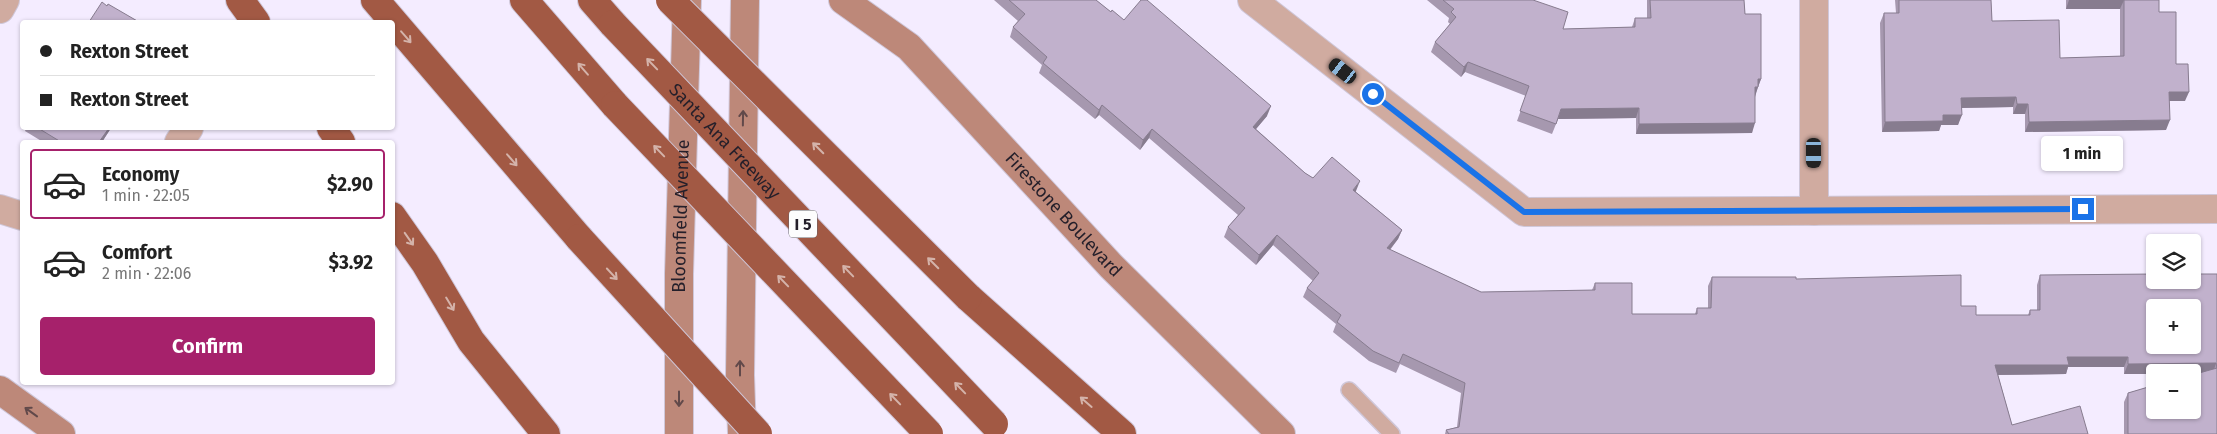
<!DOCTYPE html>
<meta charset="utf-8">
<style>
body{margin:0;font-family:"Fira Sans",sans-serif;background:#f2f2f2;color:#222;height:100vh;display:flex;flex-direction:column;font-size:19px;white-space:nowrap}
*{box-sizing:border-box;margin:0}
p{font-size:16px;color:#767676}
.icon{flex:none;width:28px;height:28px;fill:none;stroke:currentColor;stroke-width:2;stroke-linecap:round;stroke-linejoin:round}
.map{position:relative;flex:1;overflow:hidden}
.details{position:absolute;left:20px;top:140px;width:375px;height:245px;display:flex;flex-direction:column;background:#fff;border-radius:5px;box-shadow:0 1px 4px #0004}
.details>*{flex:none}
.hud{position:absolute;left:20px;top:20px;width:375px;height:110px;border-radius:5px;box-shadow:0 1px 4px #0004;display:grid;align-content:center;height:110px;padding:0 20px;background:#fff}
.buttons{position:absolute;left:2146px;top:234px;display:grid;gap:10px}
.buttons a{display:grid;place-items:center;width:55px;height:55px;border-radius:5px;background:#fff;box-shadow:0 1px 4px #0004;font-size:25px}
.end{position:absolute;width:22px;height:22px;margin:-11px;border:6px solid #1a73e8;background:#fff;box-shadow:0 0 0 2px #fff}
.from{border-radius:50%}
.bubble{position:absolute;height:35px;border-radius:5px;background:#fff;box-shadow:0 1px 4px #0004;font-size:16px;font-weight:700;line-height:35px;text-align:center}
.car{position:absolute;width:15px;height:30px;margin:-15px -8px;border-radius:6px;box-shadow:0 0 4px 1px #0007;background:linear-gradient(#222 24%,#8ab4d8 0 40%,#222 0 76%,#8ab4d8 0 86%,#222 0)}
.hud b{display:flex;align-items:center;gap:18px;height:48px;font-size:19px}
.hud b+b{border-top:1px solid #e0e0e0}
.hud i{width:12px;height:12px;background:#222}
ul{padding:9px 0 0;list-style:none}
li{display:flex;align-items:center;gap:15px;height:70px;margin:0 10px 8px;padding:0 10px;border:2px solid transparent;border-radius:5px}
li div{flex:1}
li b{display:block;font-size:19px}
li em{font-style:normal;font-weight:700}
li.active{border-color:#a6216b}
li>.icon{width:45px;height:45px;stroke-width:1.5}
.cta{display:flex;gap:10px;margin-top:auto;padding:10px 20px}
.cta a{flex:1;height:58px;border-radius:5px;background:#a6216b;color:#fff;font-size:20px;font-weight:700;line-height:58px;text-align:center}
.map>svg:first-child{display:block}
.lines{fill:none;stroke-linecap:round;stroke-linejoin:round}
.lane-casing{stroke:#cfc7d9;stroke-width:18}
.street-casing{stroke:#cfc7d9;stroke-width:30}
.secondary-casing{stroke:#cfc7d9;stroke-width:30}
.highway-casing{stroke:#cfc7d9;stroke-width:30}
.lane{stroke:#d0aba0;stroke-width:15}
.street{stroke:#d0aba0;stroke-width:28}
.secondary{stroke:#bd8879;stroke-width:28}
.highway{stroke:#a25944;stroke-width:28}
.highway-bridge-casing{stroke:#cfc7d9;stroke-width:30;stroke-linecap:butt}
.highway-bridge{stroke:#a25944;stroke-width:28}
.wall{fill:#a698af}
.shaded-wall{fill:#877c8f}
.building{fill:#c1b1cc;stroke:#877c8f;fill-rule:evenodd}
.oneway{stroke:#d4b3aa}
.oneway2{stroke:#61494a}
.route{stroke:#1a73e8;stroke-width:6}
.labels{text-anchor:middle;stroke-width:4;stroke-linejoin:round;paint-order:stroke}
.shield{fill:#fdfdfd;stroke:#656269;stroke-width:1}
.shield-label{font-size:16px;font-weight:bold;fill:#241f2a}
.street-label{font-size:18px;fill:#241f2a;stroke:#fdfdfd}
</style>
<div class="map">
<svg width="2217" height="434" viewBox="0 0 2217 434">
<rect width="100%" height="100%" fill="#f4ecff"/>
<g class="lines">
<defs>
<path id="lane" d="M1349,390L1392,434"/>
<g id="street">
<path d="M1252,0L1524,212L2217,209"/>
<path d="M1814,0V211"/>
<path d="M0,9L5,0"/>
<path d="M179,142L189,128"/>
<path d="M0,209L22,216"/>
</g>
<g id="secondary">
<path id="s1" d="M843,0L909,47L1111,266L1281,434"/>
<path d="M0,390L61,434"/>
<path d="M742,433L740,375L745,0"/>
<path id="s2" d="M679,434V274L687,0"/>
</g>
<g id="highway">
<path d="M240,0L256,22"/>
<path d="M375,0L579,238"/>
<path d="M524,0L615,105"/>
<path d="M592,0L613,24"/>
<path d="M331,128L341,142"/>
<path d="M392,216L425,263L471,341L546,434"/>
<path d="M968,297L1122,434"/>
</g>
</defs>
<!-- lane casing -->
<use href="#lane" class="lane-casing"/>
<!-- street casing -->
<use href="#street" class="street-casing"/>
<!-- secondary casing -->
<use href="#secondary" class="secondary-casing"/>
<!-- highway casing -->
<use href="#highway" class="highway-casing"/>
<!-- lane -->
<use href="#lane" class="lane"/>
<!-- street -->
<use href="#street" class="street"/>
<!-- secondary -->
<use href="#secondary" class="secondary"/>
<!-- highway -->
<use href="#highway" class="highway"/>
<defs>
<g id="highway-bridge">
<path d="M670,0L968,297"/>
<path id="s3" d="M613,24L994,424"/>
<path d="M615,105L929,434"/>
<path d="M579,238L758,434"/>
</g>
</defs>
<!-- highway-bridge casing -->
<use href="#highway-bridge" class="highway-bridge-casing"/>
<!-- highway-bridge -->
<use href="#highway-bridge" class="highway-bridge"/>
</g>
<!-- wall -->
<g class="wall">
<path d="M994,0H1096L1111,12L1267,116L1256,129L1305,173L1313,178L1356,191V192L1402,230L1398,239L1390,250L1481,292L1592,290L1595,283L1632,314H1695L1697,308H1708V286L1712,277L1796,279L1961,306L1976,315H2028L2030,310H2037V285L2040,275L2217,274V434H2124V402L2128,393L2198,373L2155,372V374H2124V367H2068L2066,374L1998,375L2012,425L2088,434H1445L1446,430L1457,427L1461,393L1400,364L1396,373L1369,361L1333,332L1336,324L1303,297L1307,288L1313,281L1273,245L1256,265L1224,237L1228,227L1238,215L1149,138L1140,150L1099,115L1095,119L1039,73L1042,65L1010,37L1013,27L1018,21Z"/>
<path d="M1427,0H1533L1563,29L1632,27L1635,18H1647V0H1744L1745,14L1761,79L1755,95L1752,133L1636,134V118L1558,119L1552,134L1517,121L1526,96L1465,72L1461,77L1431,52L1435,42L1450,24L1448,22L1449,18Z"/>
<path d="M1895,0H1991L1992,21L2060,58L2120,56V9H2066V0H2159V12L2176,64L2185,101H2169L2166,130L2025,132V114H2013V107L1962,108L1958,125H1941L1939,131L1882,132L1880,23L1884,13H1896Z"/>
<path d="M26,128H111L102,142H43L25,131Z"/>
</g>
<!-- shaded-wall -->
<g class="shaded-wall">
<path d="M2069,0H2124L2120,9H2066Z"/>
<path d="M1468,62L1465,72L1461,77L1464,67Z"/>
<path d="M1758,79H1761L1758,87L1755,97H1752Z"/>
<path d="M2169,92H2189L2185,101H2165Z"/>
<path d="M2016,97L2013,107L1958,108L1961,98Z"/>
<path d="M2017,104H2028L2025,114H2013Z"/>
<path d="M1102,105L1099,115L1095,119L1099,110Z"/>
<path d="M1271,106L1267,116L1250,136L1253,127Z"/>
<path d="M1639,108L1636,118L1558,119L1561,109Z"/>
<path d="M1943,115H1962L1958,125H1941L1939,131L1882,132L1885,122Z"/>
<path d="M2170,120L2166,130L2025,132L2029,122Z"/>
<path d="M1755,123L1752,133L1636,134L1639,124Z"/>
<path d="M109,128H111L102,142H99Z"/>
<path d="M1152,129L1149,138L1140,150L1143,140Z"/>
<path d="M1360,181L1356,191L1349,200L1353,190Z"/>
<path d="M1402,230L1398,239L1383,258L1387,248Z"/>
<path d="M1277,235L1273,245L1256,265L1259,255Z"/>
<path d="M2067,357H2128L2124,367H2068L2066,374L1991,375L1995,365Z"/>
<path d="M2216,363L2213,373L2155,372V374H2124L2128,364Z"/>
</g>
<!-- building -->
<g class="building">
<path d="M1009,0H1096L1111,12L1112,10L1124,20L1141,0H1147L1271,106L1253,127L1305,173L1313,178L1332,157L1360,181L1353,190L1402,230L1387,248L1481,292L1595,290V283H1632V314H1697V308H1711L1712,277H1796V279L1961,275V306H1976V315H2030V310H2040V275L2155,274V280H2192V274H2217V434H2128V393L2155,385V410H2192V375L2217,368L2216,363L2128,364V357H2067L2069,365H1995L2012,425L2080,406L2088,434H1449L1446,430L1459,427L1465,383L1403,354L1399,363L1373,351L1337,322L1341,315L1307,288L1319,273L1277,235L1259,255L1228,227L1245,208L1152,129L1143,140L1102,105L1099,110L1043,63L1047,57L1013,27L1025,14ZM2155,308H2192V345H2155Z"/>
<path d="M1443,0H1533L1568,12L1563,29L1635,27V18H1651L1650,0H1744L1745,14H1761V79H1758V87H1755V123L1639,124V108L1561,109L1556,124L1520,111L1529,86L1468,62L1464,67L1435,42L1456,17L1451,12L1454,9Z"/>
<path d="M1899,0H1991L1992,21L2059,20L2060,58L2124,56V0H2159V12H2176V64H2188L2189,92H2169L2170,120L2029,122L2028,104H2017L2016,97L1961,98L1962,115H1943V121L1885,122L1884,13H1899Z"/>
<path d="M102,2L107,6L108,4L139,22H89Z"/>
<path d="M38,128H109L99,142H61Z"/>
</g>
<!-- one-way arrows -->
<defs><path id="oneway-shaft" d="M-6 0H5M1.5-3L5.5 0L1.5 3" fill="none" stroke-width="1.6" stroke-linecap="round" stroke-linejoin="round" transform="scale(1.25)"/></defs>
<g class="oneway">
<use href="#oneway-shaft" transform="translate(406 37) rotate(49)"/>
<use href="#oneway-shaft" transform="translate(652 64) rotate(-134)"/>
<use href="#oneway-shaft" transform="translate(583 69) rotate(-131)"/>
<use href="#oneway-shaft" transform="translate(818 148) rotate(-135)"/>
<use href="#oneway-shaft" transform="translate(659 151) rotate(-134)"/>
<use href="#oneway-shaft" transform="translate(512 160) rotate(49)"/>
<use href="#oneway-shaft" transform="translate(409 239) rotate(55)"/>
<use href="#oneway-shaft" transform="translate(933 263) rotate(-135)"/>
<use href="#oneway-shaft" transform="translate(848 271) rotate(-134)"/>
<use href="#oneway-shaft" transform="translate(612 274) rotate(47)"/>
<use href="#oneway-shaft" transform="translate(783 281) rotate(-134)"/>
<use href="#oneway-shaft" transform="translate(450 304) rotate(59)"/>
<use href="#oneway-shaft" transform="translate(960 388) rotate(-134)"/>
<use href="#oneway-shaft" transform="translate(895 399) rotate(-134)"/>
<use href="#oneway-shaft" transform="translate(1086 402) rotate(-139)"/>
</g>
<g class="oneway2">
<use href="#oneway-shaft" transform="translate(743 118) rotate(-89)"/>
<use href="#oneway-shaft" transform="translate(740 368) rotate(-90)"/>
<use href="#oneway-shaft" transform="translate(679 399) rotate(90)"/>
<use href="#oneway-shaft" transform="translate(31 412) rotate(-144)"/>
</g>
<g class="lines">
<!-- route -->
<path class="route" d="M1373,94L1524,212L2083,209"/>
</g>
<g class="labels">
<!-- shield labels -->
<rect class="shield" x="789" y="210.5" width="28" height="27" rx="4"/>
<g class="shield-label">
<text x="803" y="230">I 5</text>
</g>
<!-- street labels -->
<g class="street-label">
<text dy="6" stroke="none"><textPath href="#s3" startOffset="162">Santa Ana Freeway</textPath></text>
<text dy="6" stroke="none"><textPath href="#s1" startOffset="309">Firestone Boulevard</textPath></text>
<text dy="6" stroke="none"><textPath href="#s2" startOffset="218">Bloomfield Avenue</textPath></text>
</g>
</g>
</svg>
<div class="buttons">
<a><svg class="icon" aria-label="layers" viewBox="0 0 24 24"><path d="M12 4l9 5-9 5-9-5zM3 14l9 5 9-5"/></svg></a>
<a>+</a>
<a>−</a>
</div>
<i class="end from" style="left:1373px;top:94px"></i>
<i class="end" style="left:2083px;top:209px"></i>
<div class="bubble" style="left:2041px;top:136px;width:82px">1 min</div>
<i class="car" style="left:1343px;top:71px;rotate:308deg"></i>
<i class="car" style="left:1814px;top:153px;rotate:180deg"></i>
<div class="hud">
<b><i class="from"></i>Rexton Street</b>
<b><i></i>Rexton Street</b>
</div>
<section class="details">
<ul>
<li class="active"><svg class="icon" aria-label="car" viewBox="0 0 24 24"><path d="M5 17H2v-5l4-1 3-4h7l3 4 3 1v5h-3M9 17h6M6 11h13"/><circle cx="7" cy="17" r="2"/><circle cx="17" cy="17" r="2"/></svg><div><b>Economy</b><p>1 min · 22:05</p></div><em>$2.90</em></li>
<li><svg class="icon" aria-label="car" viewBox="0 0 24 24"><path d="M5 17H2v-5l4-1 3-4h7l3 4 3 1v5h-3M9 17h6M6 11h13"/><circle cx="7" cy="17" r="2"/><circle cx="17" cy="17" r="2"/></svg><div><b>Comfort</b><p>2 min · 22:06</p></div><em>$3.92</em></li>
</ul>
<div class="cta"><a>Confirm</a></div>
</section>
</div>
